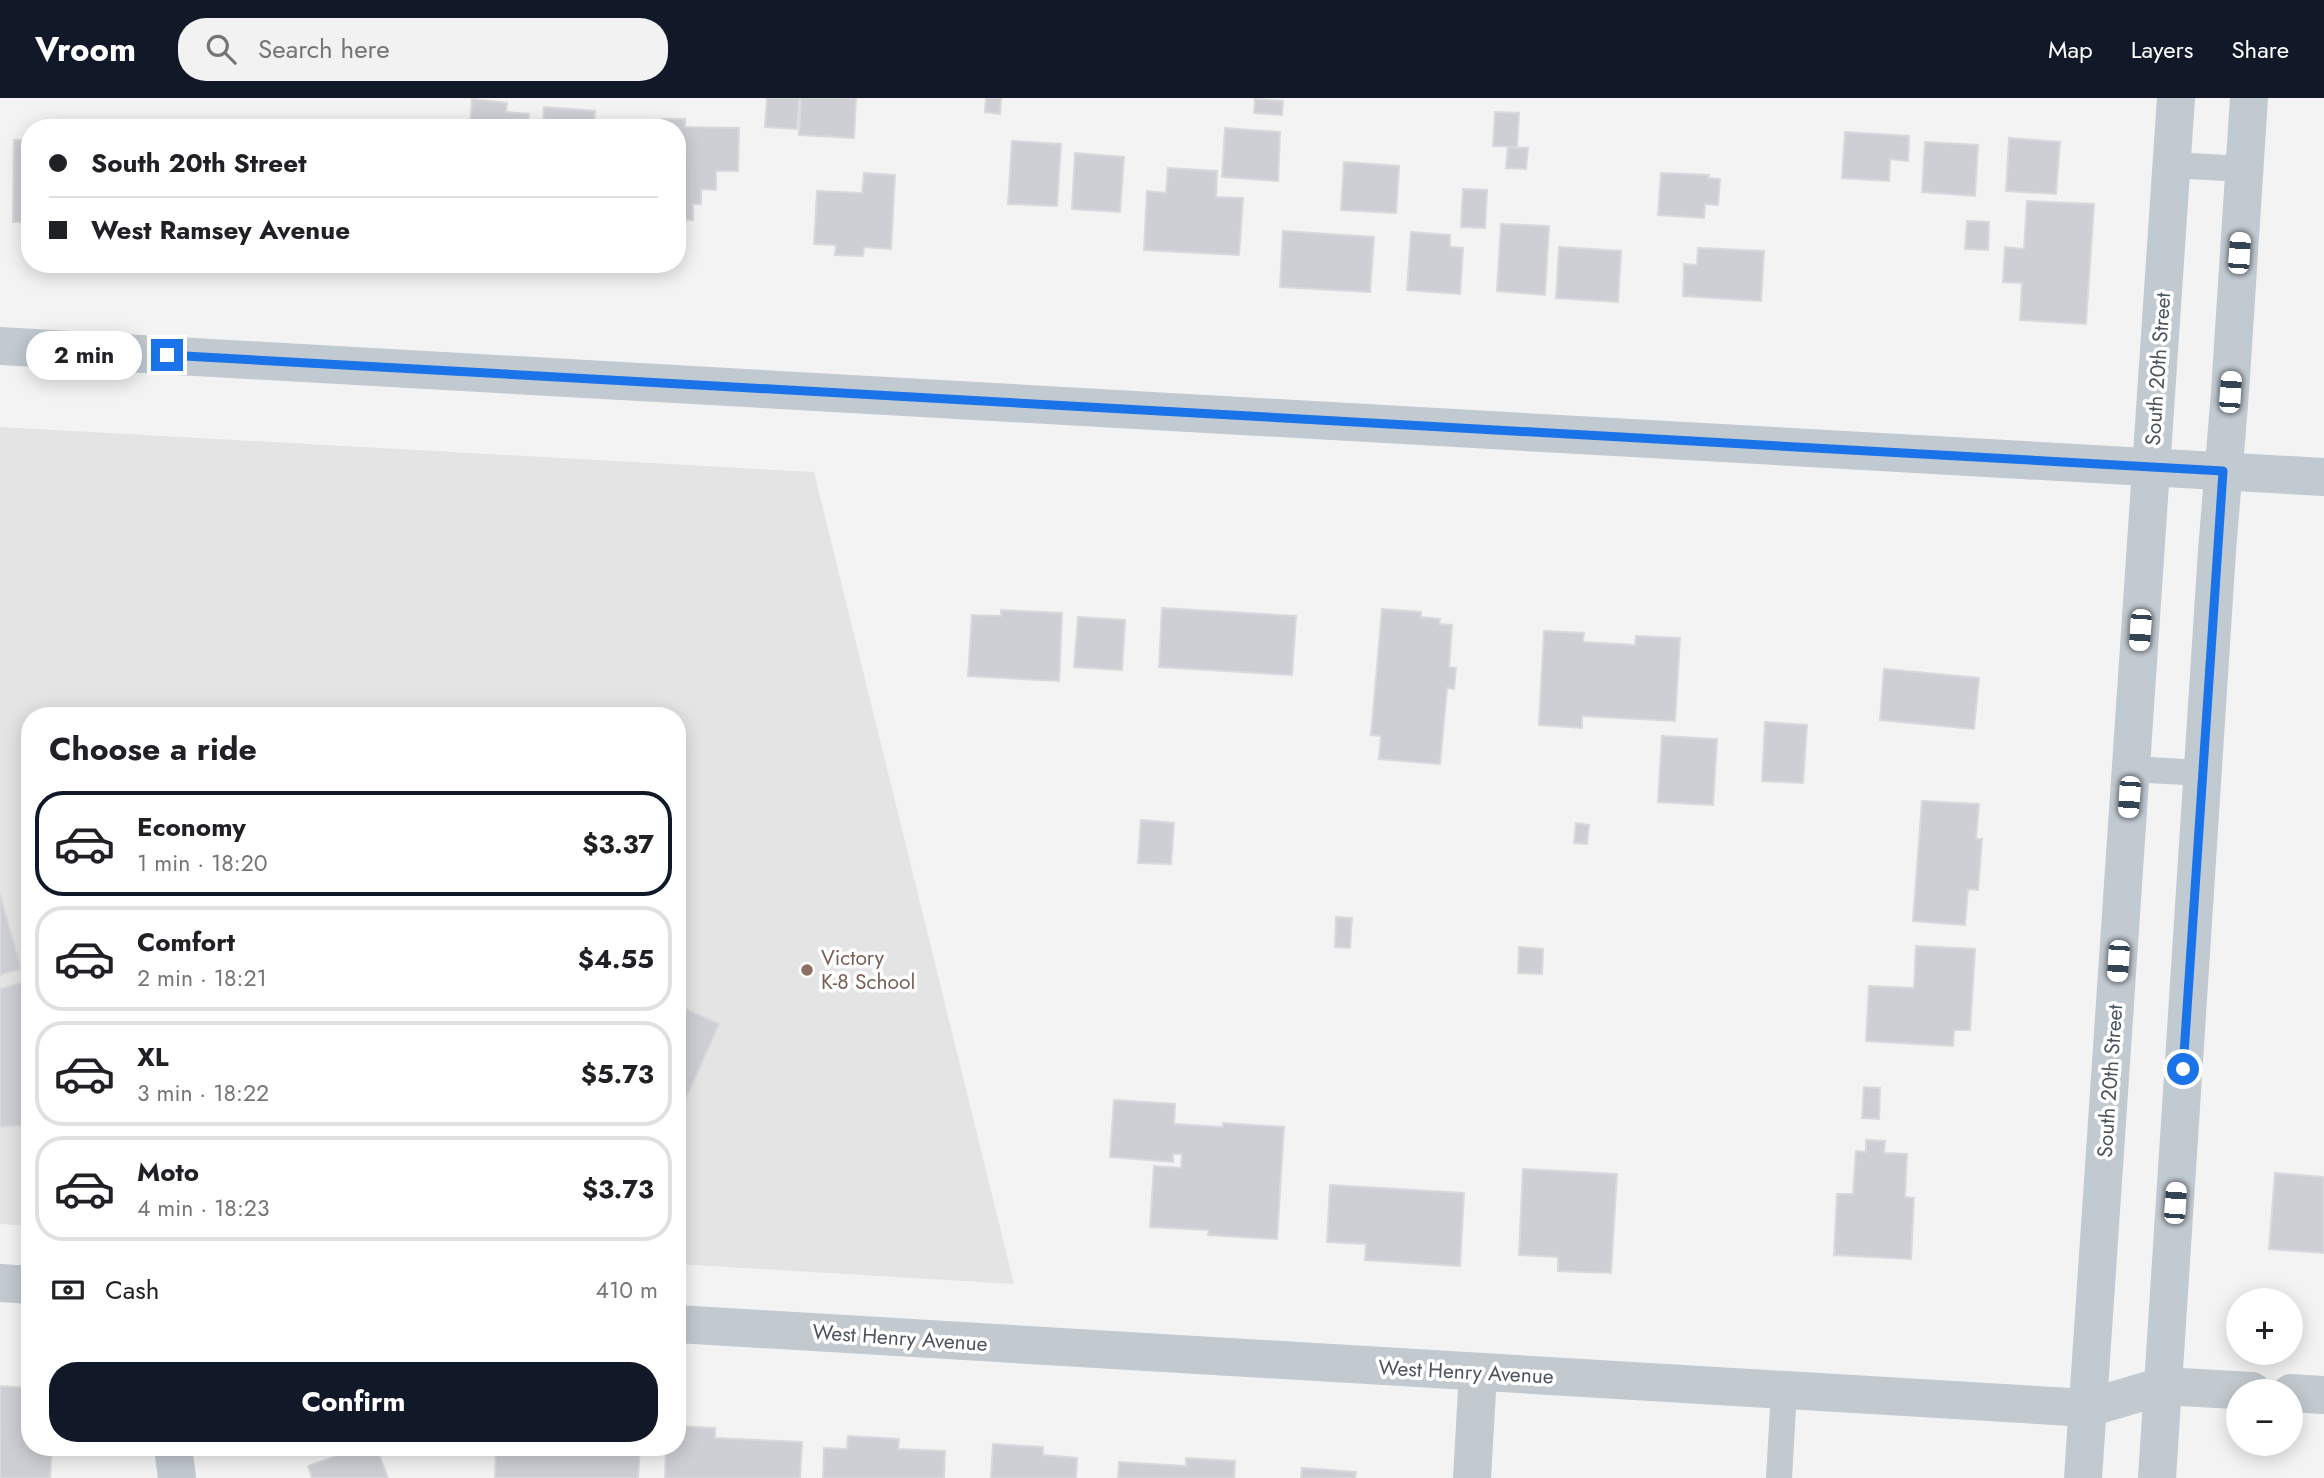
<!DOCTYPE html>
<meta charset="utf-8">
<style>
body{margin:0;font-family:Jost,sans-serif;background:#f2f2f2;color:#202124;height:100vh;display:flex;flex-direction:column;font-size:26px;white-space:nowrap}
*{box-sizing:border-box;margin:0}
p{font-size:23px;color:#757577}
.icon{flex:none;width:38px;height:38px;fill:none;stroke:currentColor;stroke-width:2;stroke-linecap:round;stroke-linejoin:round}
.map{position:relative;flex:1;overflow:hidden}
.drawer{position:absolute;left:21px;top:609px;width:665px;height:749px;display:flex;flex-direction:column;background:#fff;border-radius:28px;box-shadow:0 4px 18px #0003}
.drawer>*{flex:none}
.guide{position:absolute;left:21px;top:21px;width:665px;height:154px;border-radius:28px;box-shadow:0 4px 18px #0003;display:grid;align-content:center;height:154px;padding:0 28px;background:#fff}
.fabs{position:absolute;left:2226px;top:1190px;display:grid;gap:14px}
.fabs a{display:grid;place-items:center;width:77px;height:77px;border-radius:50%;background:#fff;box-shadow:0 4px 18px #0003;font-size:35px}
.end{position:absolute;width:32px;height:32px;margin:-16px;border:9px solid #1a73e8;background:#fff;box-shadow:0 0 0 4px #fff}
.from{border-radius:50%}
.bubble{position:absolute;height:49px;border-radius:24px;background:#fff;box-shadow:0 4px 18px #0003;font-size:23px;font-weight:700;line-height:49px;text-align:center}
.car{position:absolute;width:21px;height:42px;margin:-21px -10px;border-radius:9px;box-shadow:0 0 5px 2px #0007;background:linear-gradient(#fff 24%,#345 0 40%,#fff 0 76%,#345 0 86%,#fff 0)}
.guide b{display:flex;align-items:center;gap:24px;height:66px;font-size:26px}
.guide b+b{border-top:2px solid #e0e0e0}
.guide i{width:18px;height:18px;background:#202124}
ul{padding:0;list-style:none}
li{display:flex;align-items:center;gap:21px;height:105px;margin:0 14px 10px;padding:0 14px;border:4px solid #e0e0e0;border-radius:28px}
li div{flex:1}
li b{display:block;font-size:26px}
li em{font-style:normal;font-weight:700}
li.on{border-color:#111827}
li>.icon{width:63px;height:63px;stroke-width:1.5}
h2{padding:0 28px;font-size:32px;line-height:84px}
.pay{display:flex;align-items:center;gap:18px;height:77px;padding:0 28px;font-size:26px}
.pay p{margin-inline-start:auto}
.cta{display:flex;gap:14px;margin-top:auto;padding:14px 28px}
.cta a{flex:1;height:80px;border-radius:28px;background:#111827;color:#fff;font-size:28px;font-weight:700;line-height:80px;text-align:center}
header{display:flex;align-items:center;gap:42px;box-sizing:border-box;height:98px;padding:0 35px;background:#111827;color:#fff}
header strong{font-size:33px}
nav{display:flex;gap:38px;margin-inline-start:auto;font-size:24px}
.search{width:490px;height:63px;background:#f2f2f2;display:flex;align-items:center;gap:18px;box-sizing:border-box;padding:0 24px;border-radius:28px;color:#757577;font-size:26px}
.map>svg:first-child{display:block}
.education{fill:#e5e4e4}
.building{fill:#cdcfd4;stroke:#d7d9dd;stroke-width:2}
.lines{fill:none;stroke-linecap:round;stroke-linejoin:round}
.lane{stroke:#c2c9cf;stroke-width:26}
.street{stroke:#c2c9cf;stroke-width:38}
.secondary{stroke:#c1c9d1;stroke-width:38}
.route{stroke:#1a73e8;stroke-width:9}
.education-dot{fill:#8d6e63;stroke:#fff;stroke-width:2.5}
.labels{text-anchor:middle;stroke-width:7;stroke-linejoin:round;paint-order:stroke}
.street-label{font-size:21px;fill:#4c555e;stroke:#fff}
.education-label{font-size:21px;fill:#785e54;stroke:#fff;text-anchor:start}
</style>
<header>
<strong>Vroom</strong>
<div class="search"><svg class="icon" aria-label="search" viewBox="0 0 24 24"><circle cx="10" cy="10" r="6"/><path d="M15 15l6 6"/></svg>Search here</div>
<nav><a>Map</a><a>Layers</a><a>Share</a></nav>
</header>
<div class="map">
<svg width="2324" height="1380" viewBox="0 0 2324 1380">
<rect width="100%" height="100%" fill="#f4f3f3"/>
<!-- education -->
<path class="education" d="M0,329L814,374L1014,1186L677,1166V618H30V1128L0,1126Z"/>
<!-- building -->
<g class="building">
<path d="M767,0H799L797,31L765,29Z"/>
<path d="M801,0H856L854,40L799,37Z"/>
<path d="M986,0H1001L1000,16L985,14Z"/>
<path d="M472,1L507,5L506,14L529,16L527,30H470Z"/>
<path d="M1255,1L1283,3L1282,17L1254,15Z"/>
<path d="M544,9L595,13L594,30H543Z"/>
<path d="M1495,14L1519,15L1517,49L1493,48Z"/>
<path d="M662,21H685V29L739,30L738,73H716V92L701,91V106H693V122H677V30H661Z"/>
<path d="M1225,30L1280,34L1278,83L1222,79Z"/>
<path d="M1845,34L1909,38L1908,63L1890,61L1889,83L1842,80Z"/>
<path d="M2009,40L2060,44L2056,96L2006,93Z"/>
<path d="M14,42H30V124H13Z"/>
<path d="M1012,43L1061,46L1057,108L1008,106Z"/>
<path d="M1925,44L1978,47L1975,98L1922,94Z"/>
<path d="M1508,49L1528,50L1526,71L1506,70Z"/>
<path d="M1075,55L1124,59L1120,114L1072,111Z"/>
<path d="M1344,64L1399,68L1396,115L1341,112Z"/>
<path d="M1168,70L1217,73L1216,99L1243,100L1239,157L1144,152L1147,93L1166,95Z"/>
<path d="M864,75L895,77L891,151L864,149L863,158L835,157L836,147L814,146L817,93L862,95Z"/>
<path d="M1661,75L1709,77L1708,80L1720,81L1718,107L1705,106L1704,120L1658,117Z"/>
<path d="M1463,91L1487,92L1485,130L1461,129Z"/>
<path d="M2027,103L2094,106L2086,226L2020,222L2022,185L2003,184L2005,149L2024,151Z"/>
<path d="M1967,123L1989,124L1988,152L1965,151Z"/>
<path d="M1501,126L1549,128L1545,197L1497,193Z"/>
<path d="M1283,133L1374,139L1370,194L1280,189Z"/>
<path d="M1411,134L1450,137V149L1463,150L1460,196L1407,192Z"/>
<path d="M1559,149L1621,153L1618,204L1556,200Z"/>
<path d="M1698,150L1764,153L1761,203L1683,198L1684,166L1697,167Z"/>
<path d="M1162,510L1296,518L1292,577L1159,569Z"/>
<path d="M1382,511L1421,514V519L1440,521L1439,526L1452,527L1449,569L1456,570L1454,591L1447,590L1440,666L1379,661L1381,638L1371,637Z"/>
<path d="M1001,512L1062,515L1059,583L968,578L972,517L1001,518Z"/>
<path d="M1078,519L1125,522L1122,572L1074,569Z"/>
<path d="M1544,533L1584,535L1583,544L1635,547L1636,538L1680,540L1675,623L1582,618V630L1539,627Z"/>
<path d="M1884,571L1979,580L1974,631L1880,622Z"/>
<path d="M1765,624L1807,627L1803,685L1762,683Z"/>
<path d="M1662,638L1717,641L1713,707L1658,704Z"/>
<path d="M1922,703L1979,706L1976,741H1982L1978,792L1968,791L1965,827L1913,823Z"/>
<path d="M1141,722L1174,725L1171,766L1138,765Z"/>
<path d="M1576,725L1589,727L1587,746L1574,745Z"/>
<path d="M0,796L21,871L0,877Z"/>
<path d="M1336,819L1352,820L1350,850L1335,849Z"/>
<path d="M1916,848L1975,851L1970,932H1954L1953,948L1866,943L1869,888L1914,890Z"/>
<path d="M1519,849L1543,851L1542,876L1518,875Z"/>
<path d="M30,882V1027L0,1029V891Z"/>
<path d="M677,907L719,926L677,1020Z"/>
<path d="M1864,989L1880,990L1879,1021L1862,1020Z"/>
<path d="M1114,1002L1175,1006L1174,1026L1223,1029V1025L1284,1029L1277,1141L1208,1137L1209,1132L1150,1129L1154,1068L1181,1070L1182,1056H1173V1064L1110,1059Z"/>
<path d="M1866,1042L1885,1043L1884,1055L1907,1056L1905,1099L1914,1100L1911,1161L1834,1157L1837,1096H1853L1856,1053L1866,1054Z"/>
<path d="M1523,1071L1617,1076L1611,1175L1558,1173V1159L1519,1157Z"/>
<path d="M2275,1075L2324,1079V1155L2269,1151Z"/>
<path d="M1330,1087L1464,1095L1460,1168L1365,1162L1366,1146L1327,1144Z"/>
<path d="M0,1288L30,1290V1349H52L50,1380H0Z"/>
<path d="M677,1328L715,1330V1340L802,1344L800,1380H665L666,1349H677Z"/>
<path d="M848,1338L899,1341L898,1351L945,1353L944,1380H823L824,1350L847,1351Z"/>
<path d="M993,1346L1043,1349V1357L1077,1360L1076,1380H991Z"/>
<path d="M343,1349H376L388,1380H312L308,1368L345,1355Z"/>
<path d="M496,1349H640L638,1380H495Z"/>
<path d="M1186,1360L1235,1363L1234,1380H1118L1119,1364L1186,1368Z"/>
<path d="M1302,1370L1356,1374L1355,1380H1301Z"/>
</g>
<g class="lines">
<!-- lane -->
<g class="lane">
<path d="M2171,67L2244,71"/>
<path d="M2131,671L2202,675"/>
<path d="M1779,1380L1784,1292"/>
</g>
<!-- street -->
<g class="street">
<path d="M0,1185L30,1187"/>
<path d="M677,1226L2088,1310L2163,1288L2252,1293"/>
<path d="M2291,1295L2324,1297"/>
<path d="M173,1349L177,1380"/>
<path d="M1472,1380L1478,1275"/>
</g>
<!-- secondary -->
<g class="secondary">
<path d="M0,248L2324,379"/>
<path d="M2083,1380L2176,0"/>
<path d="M2157,1380L2217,453L2230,294L2249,0"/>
</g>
</g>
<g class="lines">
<!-- route -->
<path class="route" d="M167,257L2223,373L2183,971"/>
</g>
<!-- markers -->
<circle class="education-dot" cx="807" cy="872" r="7"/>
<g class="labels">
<!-- street labels -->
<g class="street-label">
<text transform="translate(2158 271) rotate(-86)" y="7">South 20th Street</text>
<text transform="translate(2110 983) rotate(-86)" y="7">South 20th Street</text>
<text transform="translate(900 1240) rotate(4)" y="7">West Henry Avenue</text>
<text transform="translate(1466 1274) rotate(3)" y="7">West Henry Avenue</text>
</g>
<!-- education labels -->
<g class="education-label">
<text x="821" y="867">Victory<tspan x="821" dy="24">K-8 School</tspan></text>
</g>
</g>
</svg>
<div class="fabs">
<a>+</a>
<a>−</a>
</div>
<i class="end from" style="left:2183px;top:971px"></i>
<i class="end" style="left:167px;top:257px"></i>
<div class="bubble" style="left:26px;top:233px;width:116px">2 min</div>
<i class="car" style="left:2239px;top:155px;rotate:4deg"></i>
<i class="car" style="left:2230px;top:294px;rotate:4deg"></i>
<i class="car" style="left:2140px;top:532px;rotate:184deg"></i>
<i class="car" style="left:2129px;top:699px;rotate:184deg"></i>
<i class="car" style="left:2118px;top:863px;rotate:184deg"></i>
<i class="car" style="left:2175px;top:1105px;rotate:4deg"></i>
<div class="guide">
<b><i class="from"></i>South 20th Street</b>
<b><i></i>West Ramsey Avenue</b>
</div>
<section class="drawer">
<h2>Choose a ride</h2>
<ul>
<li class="on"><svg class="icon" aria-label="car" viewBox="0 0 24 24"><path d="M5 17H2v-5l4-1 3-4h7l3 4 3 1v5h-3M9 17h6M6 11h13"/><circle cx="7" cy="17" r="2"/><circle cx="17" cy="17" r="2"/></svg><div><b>Economy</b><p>1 min · 18:20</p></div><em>$3.37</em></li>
<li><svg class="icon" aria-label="car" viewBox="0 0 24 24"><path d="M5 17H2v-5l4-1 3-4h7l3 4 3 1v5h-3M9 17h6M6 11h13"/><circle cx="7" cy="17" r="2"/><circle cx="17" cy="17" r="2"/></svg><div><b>Comfort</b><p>2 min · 18:21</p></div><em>$4.55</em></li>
<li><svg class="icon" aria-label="car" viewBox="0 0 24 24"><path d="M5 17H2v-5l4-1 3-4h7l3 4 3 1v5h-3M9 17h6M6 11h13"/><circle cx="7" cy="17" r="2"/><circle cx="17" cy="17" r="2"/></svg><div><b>XL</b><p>3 min · 18:22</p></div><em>$5.73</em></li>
<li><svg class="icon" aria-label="car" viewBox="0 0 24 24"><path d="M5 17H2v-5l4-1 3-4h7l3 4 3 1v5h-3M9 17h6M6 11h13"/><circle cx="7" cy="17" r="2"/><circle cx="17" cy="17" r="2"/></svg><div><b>Moto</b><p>4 min · 18:23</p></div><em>$3.73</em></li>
</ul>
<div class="pay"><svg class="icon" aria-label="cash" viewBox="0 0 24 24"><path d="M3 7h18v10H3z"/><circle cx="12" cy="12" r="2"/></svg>Cash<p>410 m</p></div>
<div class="cta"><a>Confirm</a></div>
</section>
</div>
